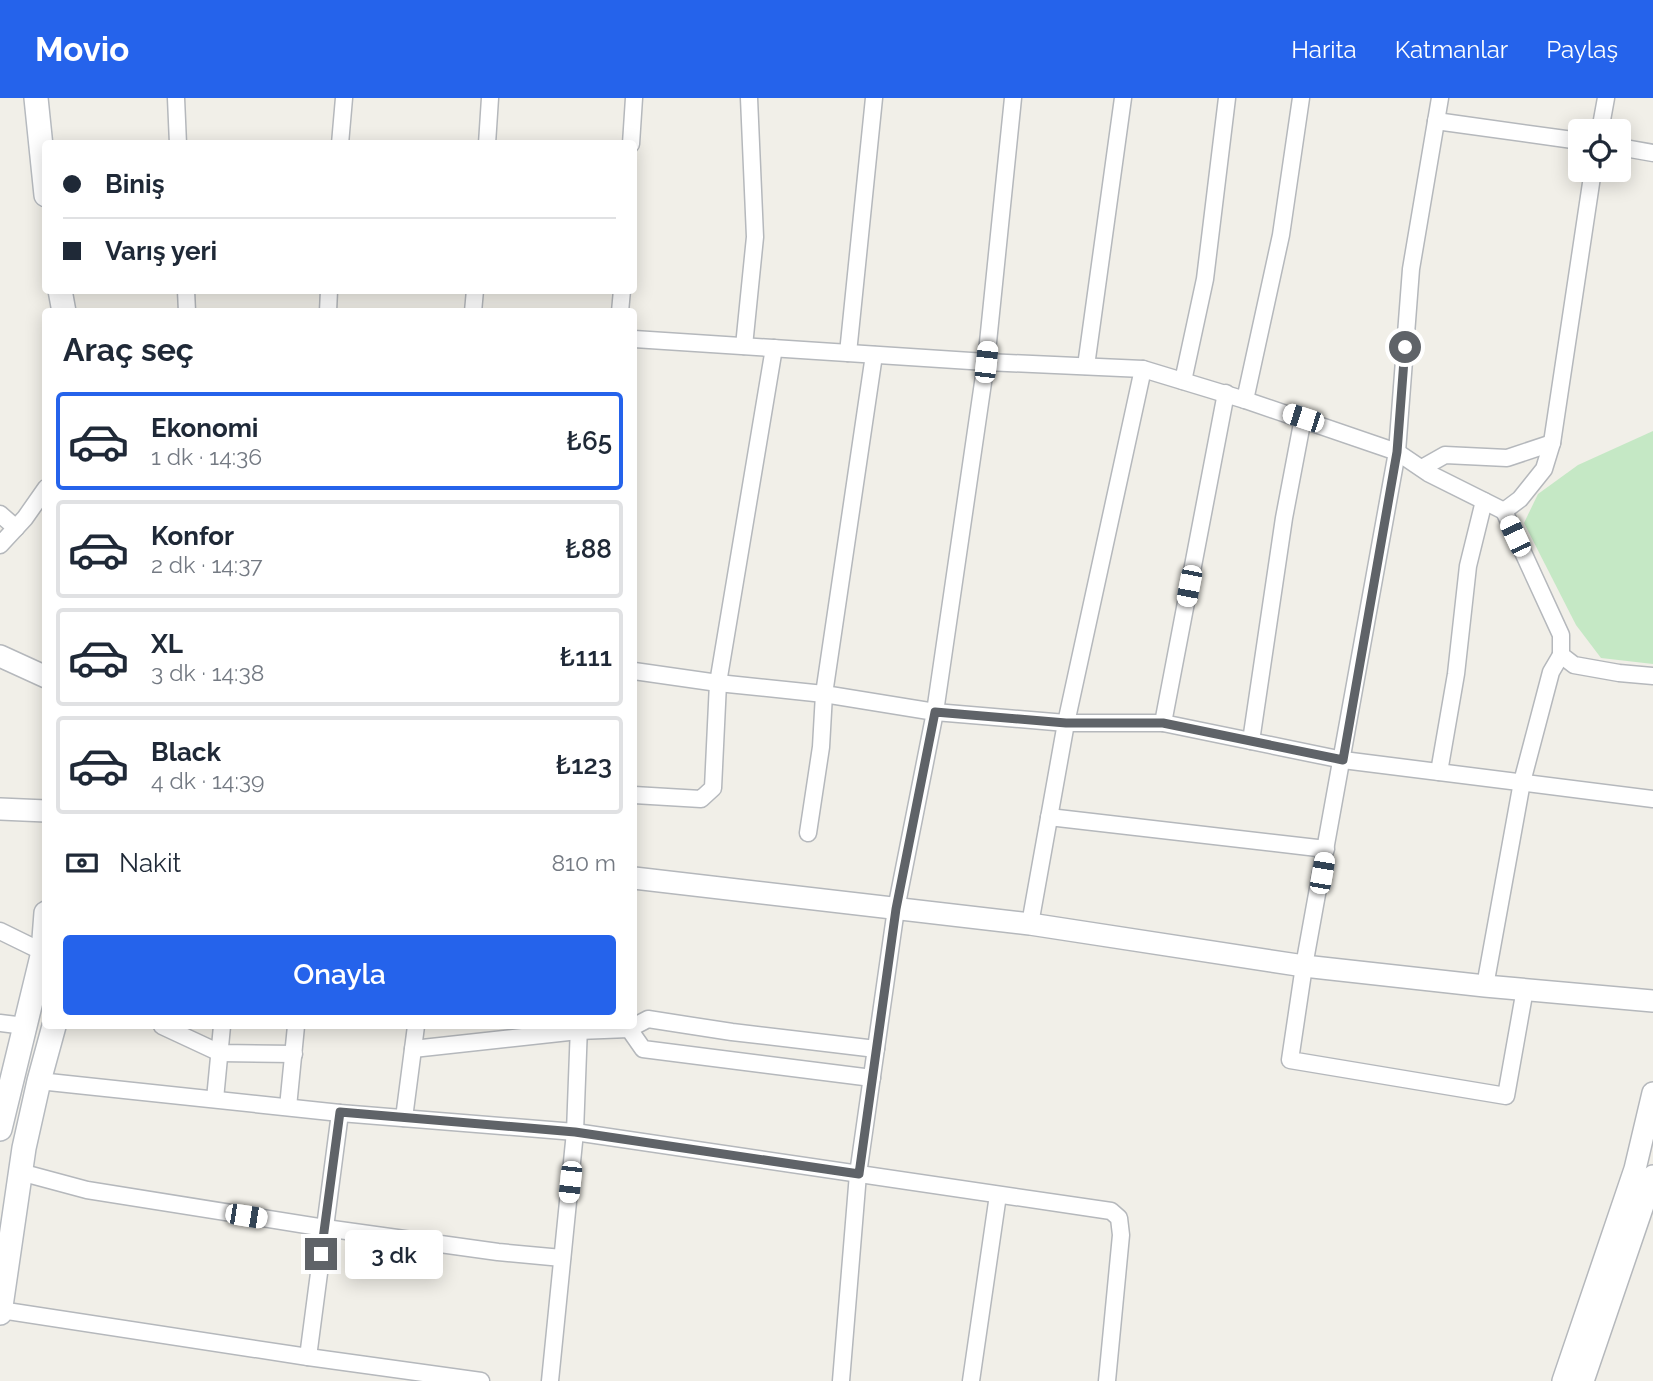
<!DOCTYPE html>
<html lang="tr">
<meta charset="utf-8">
<style>
body{margin:0;font-family:Raleway,sans-serif;background:#f6f6f7;color:#1f2937;height:100vh;display:flex;flex-direction:column;font-size:26px;white-space:nowrap}
*{box-sizing:border-box;margin:0}
p{font-size:23px;color:#747a83}
.icon{flex:none;width:38px;height:38px;fill:none;stroke:currentColor;stroke-width:2;stroke-linecap:round;stroke-linejoin:round}
.map{position:relative;flex:1;overflow:hidden}
.drawer{position:absolute;left:42px;top:210px;width:595px;height:721px;display:flex;flex-direction:column;background:#fff;border-radius:7px;box-shadow:0 4px 18px #0003}
.drawer>*{flex:none}
.top-card{position:absolute;left:42px;top:42px;width:595px;height:154px;border-radius:7px;box-shadow:0 4px 18px #0003;display:grid;align-content:center;height:154px;padding:0 21px;background:#fff}
.controls{position:absolute;left:1568px;top:21px;display:grid;gap:14px}
.controls a{display:grid;place-items:center;width:63px;height:63px;border-radius:7px;background:#fff;box-shadow:0 4px 18px #0003;font-size:35px}
.end{position:absolute;width:32px;height:32px;margin:-16px;border:9px solid #5f6368;background:#fff;box-shadow:0 0 0 4px #fff}
.from{border-radius:50%}
.bubble{position:absolute;height:49px;border-radius:7px;background:#fff;box-shadow:0 4px 18px #0003;font-size:23px;font-weight:600;line-height:49px;text-align:center}
.car{position:absolute;width:21px;height:42px;margin:-21px -10px;border-radius:9px;box-shadow:0 0 5px 2px #0007;background:linear-gradient(#fff 24%,#345 0 40%,#fff 0 76%,#345 0 86%,#fff 0)}
.top-card b{display:flex;align-items:center;gap:24px;height:66px;font-size:26px}
.top-card b+b{border-top:2px solid #e0e1e3}
.top-card i{width:18px;height:18px;background:#1f2937}
ul{padding:0;list-style:none}
li{display:flex;align-items:center;gap:21px;height:98px;margin:0 14px 10px;padding:0 7px;border:4px solid #e0e1e3;border-radius:7px}
li div{flex:1}
li b{display:block;font-size:26px}
li em{font-style:normal;font-weight:600}
li.active{border-color:#2563eb}
li>.icon{width:63px;height:63px;stroke-width:1.5}
h2{padding:0 21px;font-size:32px;line-height:84px}
.pay{display:flex;align-items:center;gap:18px;height:77px;padding:0 21px;font-size:26px}
.pay p{margin-inline-start:auto}
.primary-button{display:flex;gap:14px;margin-top:auto;padding:14px 21px}
.primary-button a{flex:1;height:80px;border-radius:7px;background:#2563eb;color:#fff;font-size:28px;font-weight:600;line-height:80px;text-align:center}
header{display:flex;align-items:center;gap:42px;box-sizing:border-box;height:98px;padding:0 35px;background:#2563eb;color:#fff}
header strong{font-size:33px}
nav{display:flex;gap:38px;margin-inline-start:auto;font-size:24px}
.map>svg:first-child{display:block}
.green{fill:#c5e8c5}
.lines{fill:none;stroke-linecap:round;stroke-linejoin:round}
.minor-casing{stroke:#b5b8bc;stroke-width:19}
.tertiary-casing{stroke:#b5b8bc;stroke-width:24}
.secondary-casing{stroke:#b6babf;stroke-width:26}
.minor{stroke:#fff;stroke-width:16}
.tertiary{stroke:#fff;stroke-width:21}
.secondary{stroke:#fff;stroke-width:23}
.route{stroke:#5f6368;stroke-width:9}
</style>
<header>
<strong>Movio</strong>
<nav><a>Harita</a><a>Katmanlar</a><a>Paylaş</a></nav>
</header>
<div class="map">
<svg width="1653" height="1283" viewBox="0 0 1653 1283">
<rect width="100%" height="100%" fill="#f1efe8"/>
<!-- green -->
<path class="green" d="M1653,333V566L1601,560L1576,527L1524,425L1538,396L1578,367Z"/>
<g class="lines">
<defs>
<g id="minor">
<path d="M176,0L178,46"/>
<path d="M1440,0L1411,171L1397,354L1304,868L1290,962L1506,998L1525,891"/>
<path d="M1436,23L1580,43"/>
<path d="M1600,33L1606,0"/>
<path d="M340,46L344,0"/>
<path d="M487,46L490,0"/>
<path d="M631,46L634,0"/>
<path d="M1619,49L1653,55"/>
<path d="M186,192L187,214"/>
<path d="M328,214L329,192"/>
<path d="M473,214L475,192"/>
<path d="M620,214L622,192"/>
<path d="M634,241L986,264L1143,271L1245,302L1397,354L1428,375L1504,413L1520,401L1544,371L1552,345L1593,72"/>
<path d="M744,248L755,139L749,0"/>
<path d="M848,255L874,0"/>
<path d="M1086,268L1123,0"/>
<path d="M1183,283L1205,181L1227,0"/>
<path d="M1245,302L1281,137L1301,0"/>
<path d="M1422,370L1445,357L1507,360L1552,345"/>
<path d="M1504,413L1561,537V557L1574,567L1619,575L1653,578"/>
<path d="M0,416L16,430"/>
<path d="M0,447L25,420L46,390"/>
<path d="M634,573L718,585L824,596L935,614L1066,625H1163L1343,662L1653,701"/>
<path d="M1163,625L1226,295"/>
<path d="M1251,643L1284,420L1303,320"/>
<path d="M1439,674L1456,576L1468,468L1484,403"/>
<path d="M634,697L701,701L713,690L718,585L774,250"/>
<path d="M1049,719L1326,751"/>
<path d="M808,735L821,649L824,596L874,257"/>
<path d="M1030,826L1066,625L1143,271"/>
<path d="M0,833L43,854"/>
<path d="M1485,888L1522,684L1551,574L1561,557"/>
<path d="M0,925L25,928"/>
<path d="M162,928L220,955L294,956"/>
<path d="M629,931L648,921L732,934L876,951"/>
<path d="M413,951L578,933L629,931L643,951L872,980"/>
<path d="M39,983L340,1015L575,1034L1111,1113L1119,1120L1121,1137L1107,1283"/>
<path d="M215,1001L222,928"/>
<path d="M288,1009L296,928"/>
<path d="M404,1020L416,928"/>
<path d="M20,1074L87,1092L325,1130L498,1154L562,1160"/>
<path d="M0,1212L308,1259L481,1283"/>
<path d="M308,1259L340,1015"/>
<path d="M550,1283L575,1034L579,928"/>
<path d="M841,1283L858,1076L896,811L935,614L986,264L1013,0"/>
<path d="M971,1283L998,1097"/>
</g>
<g id="tertiary">
<path d="M0,558L46,579"/>
<path d="M0,711L46,713"/>
<path d="M634,780L1030,826L1304,868L1485,888L1653,903"/>
<path d="M1563,1283L1635,1071L1653,995"/>
<path d="M1583,1283L1653,1078"/>
</g>
<g id="secondary">
<path d="M36,0L46,97"/>
<path d="M60,192L64,214"/>
<path d="M0,1031L43,854L46,815"/>
<path d="M0,1215L24,1050L39,983L54,928"/>
</g>
</defs>
<!-- minor casing -->
<use href="#minor" class="minor-casing"/>
<!-- tertiary casing -->
<use href="#tertiary" class="tertiary-casing"/>
<!-- secondary casing -->
<use href="#secondary" class="secondary-casing"/>
<!-- minor -->
<use href="#minor" class="minor"/>
<!-- tertiary -->
<use href="#tertiary" class="tertiary"/>
<!-- secondary -->
<use href="#secondary" class="secondary"/>
</g>
<g class="lines">
<!-- route -->
<path class="route" d="M321,1156L340,1014L575,1034L859,1076L896,811L935,614L1066,625H1163L1343,662L1397,354L1405,249"/>
</g>
</svg>
<div class="controls">
<a><svg class="icon" aria-label="locate" viewBox="0 0 24 24"><circle cx="12" cy="12" r="6"/><path d="M12 2v4M12 18v4M2 12h4M18 12h4"/></svg></a>
</div>
<i class="end from" style="left:1405px;top:249px"></i>
<i class="end" style="left:321px;top:1156px"></i>
<div class="bubble" style="left:345px;top:1132px;width:98px">3 dk</div>
<i class="car" style="left:986px;top:264px;rotate:6deg"></i>
<i class="car" style="left:1303px;top:320px;rotate:288deg"></i>
<i class="car" style="left:1515px;top:438px;rotate:335deg"></i>
<i class="car" style="left:1189px;top:488px;rotate:191deg"></i>
<i class="car" style="left:1322px;top:775px;rotate:10deg"></i>
<i class="car" style="left:570px;top:1084px;rotate:186deg"></i>
<i class="car" style="left:246px;top:1118px;rotate:99deg"></i>
<div class="top-card">
<b><i class="from"></i>Biniş</b>
<b><i></i>Varış yeri</b>
</div>
<section class="drawer">
<h2>Araç seç</h2>
<ul>
<li class="active"><svg class="icon" aria-label="car" viewBox="0 0 24 24"><path d="M5 17H2v-5l4-1 3-4h7l3 4 3 1v5h-3M9 17h6M6 11h13"/><circle cx="7" cy="17" r="2"/><circle cx="17" cy="17" r="2"/></svg><div><b>Ekonomi</b><p>1 dk · 14:36</p></div><em>₺65</em></li>
<li><svg class="icon" aria-label="car" viewBox="0 0 24 24"><path d="M5 17H2v-5l4-1 3-4h7l3 4 3 1v5h-3M9 17h6M6 11h13"/><circle cx="7" cy="17" r="2"/><circle cx="17" cy="17" r="2"/></svg><div><b>Konfor</b><p>2 dk · 14:37</p></div><em>₺88</em></li>
<li><svg class="icon" aria-label="car" viewBox="0 0 24 24"><path d="M5 17H2v-5l4-1 3-4h7l3 4 3 1v5h-3M9 17h6M6 11h13"/><circle cx="7" cy="17" r="2"/><circle cx="17" cy="17" r="2"/></svg><div><b>XL</b><p>3 dk · 14:38</p></div><em>₺111</em></li>
<li><svg class="icon" aria-label="car" viewBox="0 0 24 24"><path d="M5 17H2v-5l4-1 3-4h7l3 4 3 1v5h-3M9 17h6M6 11h13"/><circle cx="7" cy="17" r="2"/><circle cx="17" cy="17" r="2"/></svg><div><b>Black</b><p>4 dk · 14:39</p></div><em>₺123</em></li>
</ul>
<div class="pay"><svg class="icon" aria-label="cash" viewBox="0 0 24 24"><path d="M3 7h18v10H3z"/><circle cx="12" cy="12" r="2"/></svg>Nakit<p>810 m</p></div>
<div class="primary-button"><a>Onayla</a></div>
</section>
</div>
